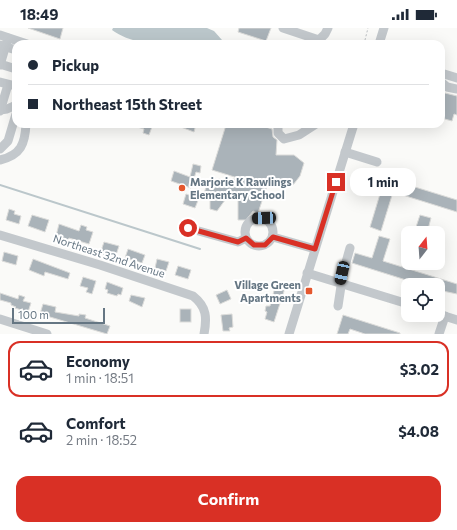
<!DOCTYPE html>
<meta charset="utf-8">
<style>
body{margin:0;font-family:Commissioner,sans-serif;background:#f2f2f3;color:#1f2937;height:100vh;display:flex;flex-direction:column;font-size:15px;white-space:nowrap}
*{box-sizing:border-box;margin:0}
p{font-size:13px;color:#747a83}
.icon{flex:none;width:22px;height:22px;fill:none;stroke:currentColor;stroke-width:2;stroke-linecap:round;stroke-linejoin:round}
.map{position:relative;height:306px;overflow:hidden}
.side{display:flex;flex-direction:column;background:#fff;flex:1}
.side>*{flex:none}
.hud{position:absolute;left:12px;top:12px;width:433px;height:88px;border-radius:12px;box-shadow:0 4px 16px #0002;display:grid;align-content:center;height:88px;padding:0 16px;background:#fff}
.needle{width:26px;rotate:17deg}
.fabs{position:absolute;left:401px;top:198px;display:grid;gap:8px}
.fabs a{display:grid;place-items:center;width:44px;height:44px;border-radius:8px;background:#fff;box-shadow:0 4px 16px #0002;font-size:20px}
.scale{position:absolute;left:12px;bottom:10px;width:93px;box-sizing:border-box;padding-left:4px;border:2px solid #657683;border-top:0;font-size:11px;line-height:14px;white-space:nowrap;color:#657683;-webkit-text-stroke:3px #fff;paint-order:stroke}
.end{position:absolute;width:18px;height:18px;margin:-9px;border:5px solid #d93025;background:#fff;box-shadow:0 0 0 2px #fff}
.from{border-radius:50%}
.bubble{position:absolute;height:28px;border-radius:12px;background:#fff;box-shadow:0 4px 16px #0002;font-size:13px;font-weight:700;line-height:28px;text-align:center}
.car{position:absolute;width:12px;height:24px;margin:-12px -6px;border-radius:5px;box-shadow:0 0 3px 1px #0007;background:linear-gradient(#222 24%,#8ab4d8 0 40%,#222 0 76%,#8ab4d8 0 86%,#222 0)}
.hud b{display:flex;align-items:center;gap:14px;height:38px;font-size:15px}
.hud b+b{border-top:1px solid #e0e1e3}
.hud i{width:10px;height:10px;background:#1f2937}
ul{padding:7px 0 0;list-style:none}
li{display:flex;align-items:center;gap:12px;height:56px;margin:0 8px 6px;padding:0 8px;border:2px solid transparent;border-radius:12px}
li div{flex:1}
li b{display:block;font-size:15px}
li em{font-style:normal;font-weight:700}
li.on{border-color:#d93025}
li>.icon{width:36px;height:36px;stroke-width:1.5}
.action{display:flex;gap:8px;margin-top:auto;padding:8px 16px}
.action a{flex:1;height:46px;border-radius:12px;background:#d93025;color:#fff;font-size:16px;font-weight:700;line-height:46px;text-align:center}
.status{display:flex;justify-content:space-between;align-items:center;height:28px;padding:0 20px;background:#fff;direction:ltr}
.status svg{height:11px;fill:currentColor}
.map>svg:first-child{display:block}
.water{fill:#bbc7cb}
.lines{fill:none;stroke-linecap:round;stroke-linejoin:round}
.stream{stroke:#bbc7cb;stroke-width:2}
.building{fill:#aab3b9;stroke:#dcdcda}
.path{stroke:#bbbfc2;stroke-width:1;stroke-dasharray:2 2;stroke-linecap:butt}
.minor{stroke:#c3c8cc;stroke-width:9}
.route{stroke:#d93025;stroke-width:5}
.poi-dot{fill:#e4572e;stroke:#fff;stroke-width:1.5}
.labels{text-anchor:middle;stroke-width:4;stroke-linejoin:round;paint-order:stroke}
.poi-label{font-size:11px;font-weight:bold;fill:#657683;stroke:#fff;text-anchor:start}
.street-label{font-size:11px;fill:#657683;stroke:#fff}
</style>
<div class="status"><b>18:49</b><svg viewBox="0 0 49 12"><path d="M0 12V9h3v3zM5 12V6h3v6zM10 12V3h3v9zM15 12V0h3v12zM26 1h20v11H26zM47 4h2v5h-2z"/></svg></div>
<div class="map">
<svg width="457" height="306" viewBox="0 0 457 306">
<rect width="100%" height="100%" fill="#fafaf8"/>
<!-- water -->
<path class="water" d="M113,0H207L214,3L222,12L220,16C186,16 141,23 112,2Z"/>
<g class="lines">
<!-- stream -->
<path class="stream" d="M0,157L200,221"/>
</g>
<!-- building -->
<g class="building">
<path d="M28,0H63L60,11Z"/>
<path d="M239,0H271L266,13L238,4Z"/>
<path d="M441,64L457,68V87L454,86L452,93L441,90Z"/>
<path d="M130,96H153L149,107L143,105L144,101L130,97Z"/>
<path d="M173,96H196L194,104Z"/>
<path d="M234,96H256L272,101L273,109L277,112L276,127H294L304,135L300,148L293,157L270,149L258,185L253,183L246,192H238V172L228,168L217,183L210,181V170L203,168L209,151H241L212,142L226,97L233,99Z"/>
<path d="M193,136L201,138L200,145L196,144L191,160L171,153L174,143L190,149Z"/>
<path d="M389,151L457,172V184L393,164L381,203L370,199L380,166L383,167Z"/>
<path d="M186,166L199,170L195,180L183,176Z"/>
<path d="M9,181L15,183L14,186L21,188L19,196L6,192Z"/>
<path d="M32,187L49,192L45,204L28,198Z"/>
<path d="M420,187L431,190L427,205H414Z"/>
<path d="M59,196L79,203L81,197L87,199L86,202L93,204L89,216L69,210L68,212L56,208Z"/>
<path d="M379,208L390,211L383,233L457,256V266L438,262V257H422L352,235L355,225L372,230Z"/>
<path d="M104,214L119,218L115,230L100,226Z"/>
<path d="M128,221L145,227L142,235L125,230Z"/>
<path d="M4,224L18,228L16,237L2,233Z"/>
<path d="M33,231L70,245L68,251L45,244L44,248L29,242Z"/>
<path d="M157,231L169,234L166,243L155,240Z"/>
<path d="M178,238L191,242L188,251L175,247Z"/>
<path d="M83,249L96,253L92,266L86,264L88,260L80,258Z"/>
<path d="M107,254L123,260L121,267L118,266L117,268L107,265L108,262L105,261Z"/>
<path d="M276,255L286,257L274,294L265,291L267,284L265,283L266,278H270Z"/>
<path d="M227,262L231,271L220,276L216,267Z"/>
<path d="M0,265L18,271L19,267L25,269L23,273L31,275L28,284L15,280L16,279L11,277V275L0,272Z"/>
<path d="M131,267L145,270L142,279L129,273Z"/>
<path d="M43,276L56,279L55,284L79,288V286L86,287L85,290L110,298L107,306L40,286Z"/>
<rect x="180" y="281" width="11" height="13"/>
<path d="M232,286L233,299L229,300L230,303H223L221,287Z"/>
<path d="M343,287L400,305V306H365L350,301L348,306H337Z"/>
</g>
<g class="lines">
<!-- path -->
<path class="path" d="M364,16L368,0"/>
<!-- minor -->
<g class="minor">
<path d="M283,0L319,12L325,6L328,0"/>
<path d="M0,7L27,16"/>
<path d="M379,16L384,0"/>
<path d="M0,17L16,22"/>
<path d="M0,36L16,41"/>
<path d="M0,37L8,10"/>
<path d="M441,45L457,50"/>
<path d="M0,54L16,58"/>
<path d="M441,54L447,59L457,61"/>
<path d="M0,82L7,81L16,77"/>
<path d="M0,83L7,60"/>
<path d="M278,96V105L284,111L299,107L316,96"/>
<path d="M0,121L8,113L16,86"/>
<path d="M345,124L377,134"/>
<path d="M0,132C21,127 25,116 26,96"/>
<circle cx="259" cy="204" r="14"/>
<path d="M188,200L238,214L246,210"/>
<path d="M0,207L100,237L193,268C207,279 207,290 204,306"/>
<path d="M273,209L315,221"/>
<path d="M307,245L408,276"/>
<path d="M338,278L343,245L350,220"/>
<path d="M438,286L457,292"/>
<path d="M0,291L47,306"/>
<path d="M289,306L354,96"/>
<path d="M439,306L445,288"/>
</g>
</g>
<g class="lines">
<!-- route -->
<path class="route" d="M188,200L238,214L246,210L254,217H265L273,209L315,221L336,154"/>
</g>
<!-- markers -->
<g class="poi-dot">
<circle cx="182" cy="160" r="4"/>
<rect x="305" y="259" width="8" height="8" rx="2"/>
</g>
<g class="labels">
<!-- poi labels -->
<g class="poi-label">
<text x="190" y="158">Marjorie K Rawlings<tspan x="190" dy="13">Elementary School</tspan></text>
<text x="301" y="261" text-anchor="end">Village Green<tspan x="301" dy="13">Apartments</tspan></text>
</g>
<!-- street labels -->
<g class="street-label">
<text transform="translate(109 228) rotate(18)" y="4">Northeast 32nd Avenue</text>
</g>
</g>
</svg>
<div class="fabs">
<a><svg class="needle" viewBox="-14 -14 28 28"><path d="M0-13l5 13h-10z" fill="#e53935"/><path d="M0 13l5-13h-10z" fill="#747a83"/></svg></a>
<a><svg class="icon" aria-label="locate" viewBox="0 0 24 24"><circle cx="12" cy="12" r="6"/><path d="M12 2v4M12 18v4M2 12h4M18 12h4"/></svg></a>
</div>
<div class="scale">100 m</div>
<i class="end from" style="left:188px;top:200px"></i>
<i class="end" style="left:336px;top:154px"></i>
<div class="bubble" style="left:350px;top:140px;width:66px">1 min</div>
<i class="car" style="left:264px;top:190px;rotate:268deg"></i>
<i class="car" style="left:342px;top:245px;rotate:192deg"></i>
<div class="hud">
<b><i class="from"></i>Pickup</b>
<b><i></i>Northeast 15th Street</b>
</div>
</div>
<section class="side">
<ul>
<li class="on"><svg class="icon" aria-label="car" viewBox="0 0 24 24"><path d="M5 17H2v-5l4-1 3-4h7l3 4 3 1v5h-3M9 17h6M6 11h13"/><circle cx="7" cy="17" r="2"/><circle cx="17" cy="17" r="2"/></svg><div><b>Economy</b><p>1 min · 18:51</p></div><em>$3.02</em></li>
<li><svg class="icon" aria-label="car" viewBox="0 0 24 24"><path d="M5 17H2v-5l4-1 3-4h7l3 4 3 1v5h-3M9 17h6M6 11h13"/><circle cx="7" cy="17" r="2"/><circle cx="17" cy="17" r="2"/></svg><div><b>Comfort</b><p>2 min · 18:52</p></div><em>$4.08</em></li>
</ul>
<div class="action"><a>Confirm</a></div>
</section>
